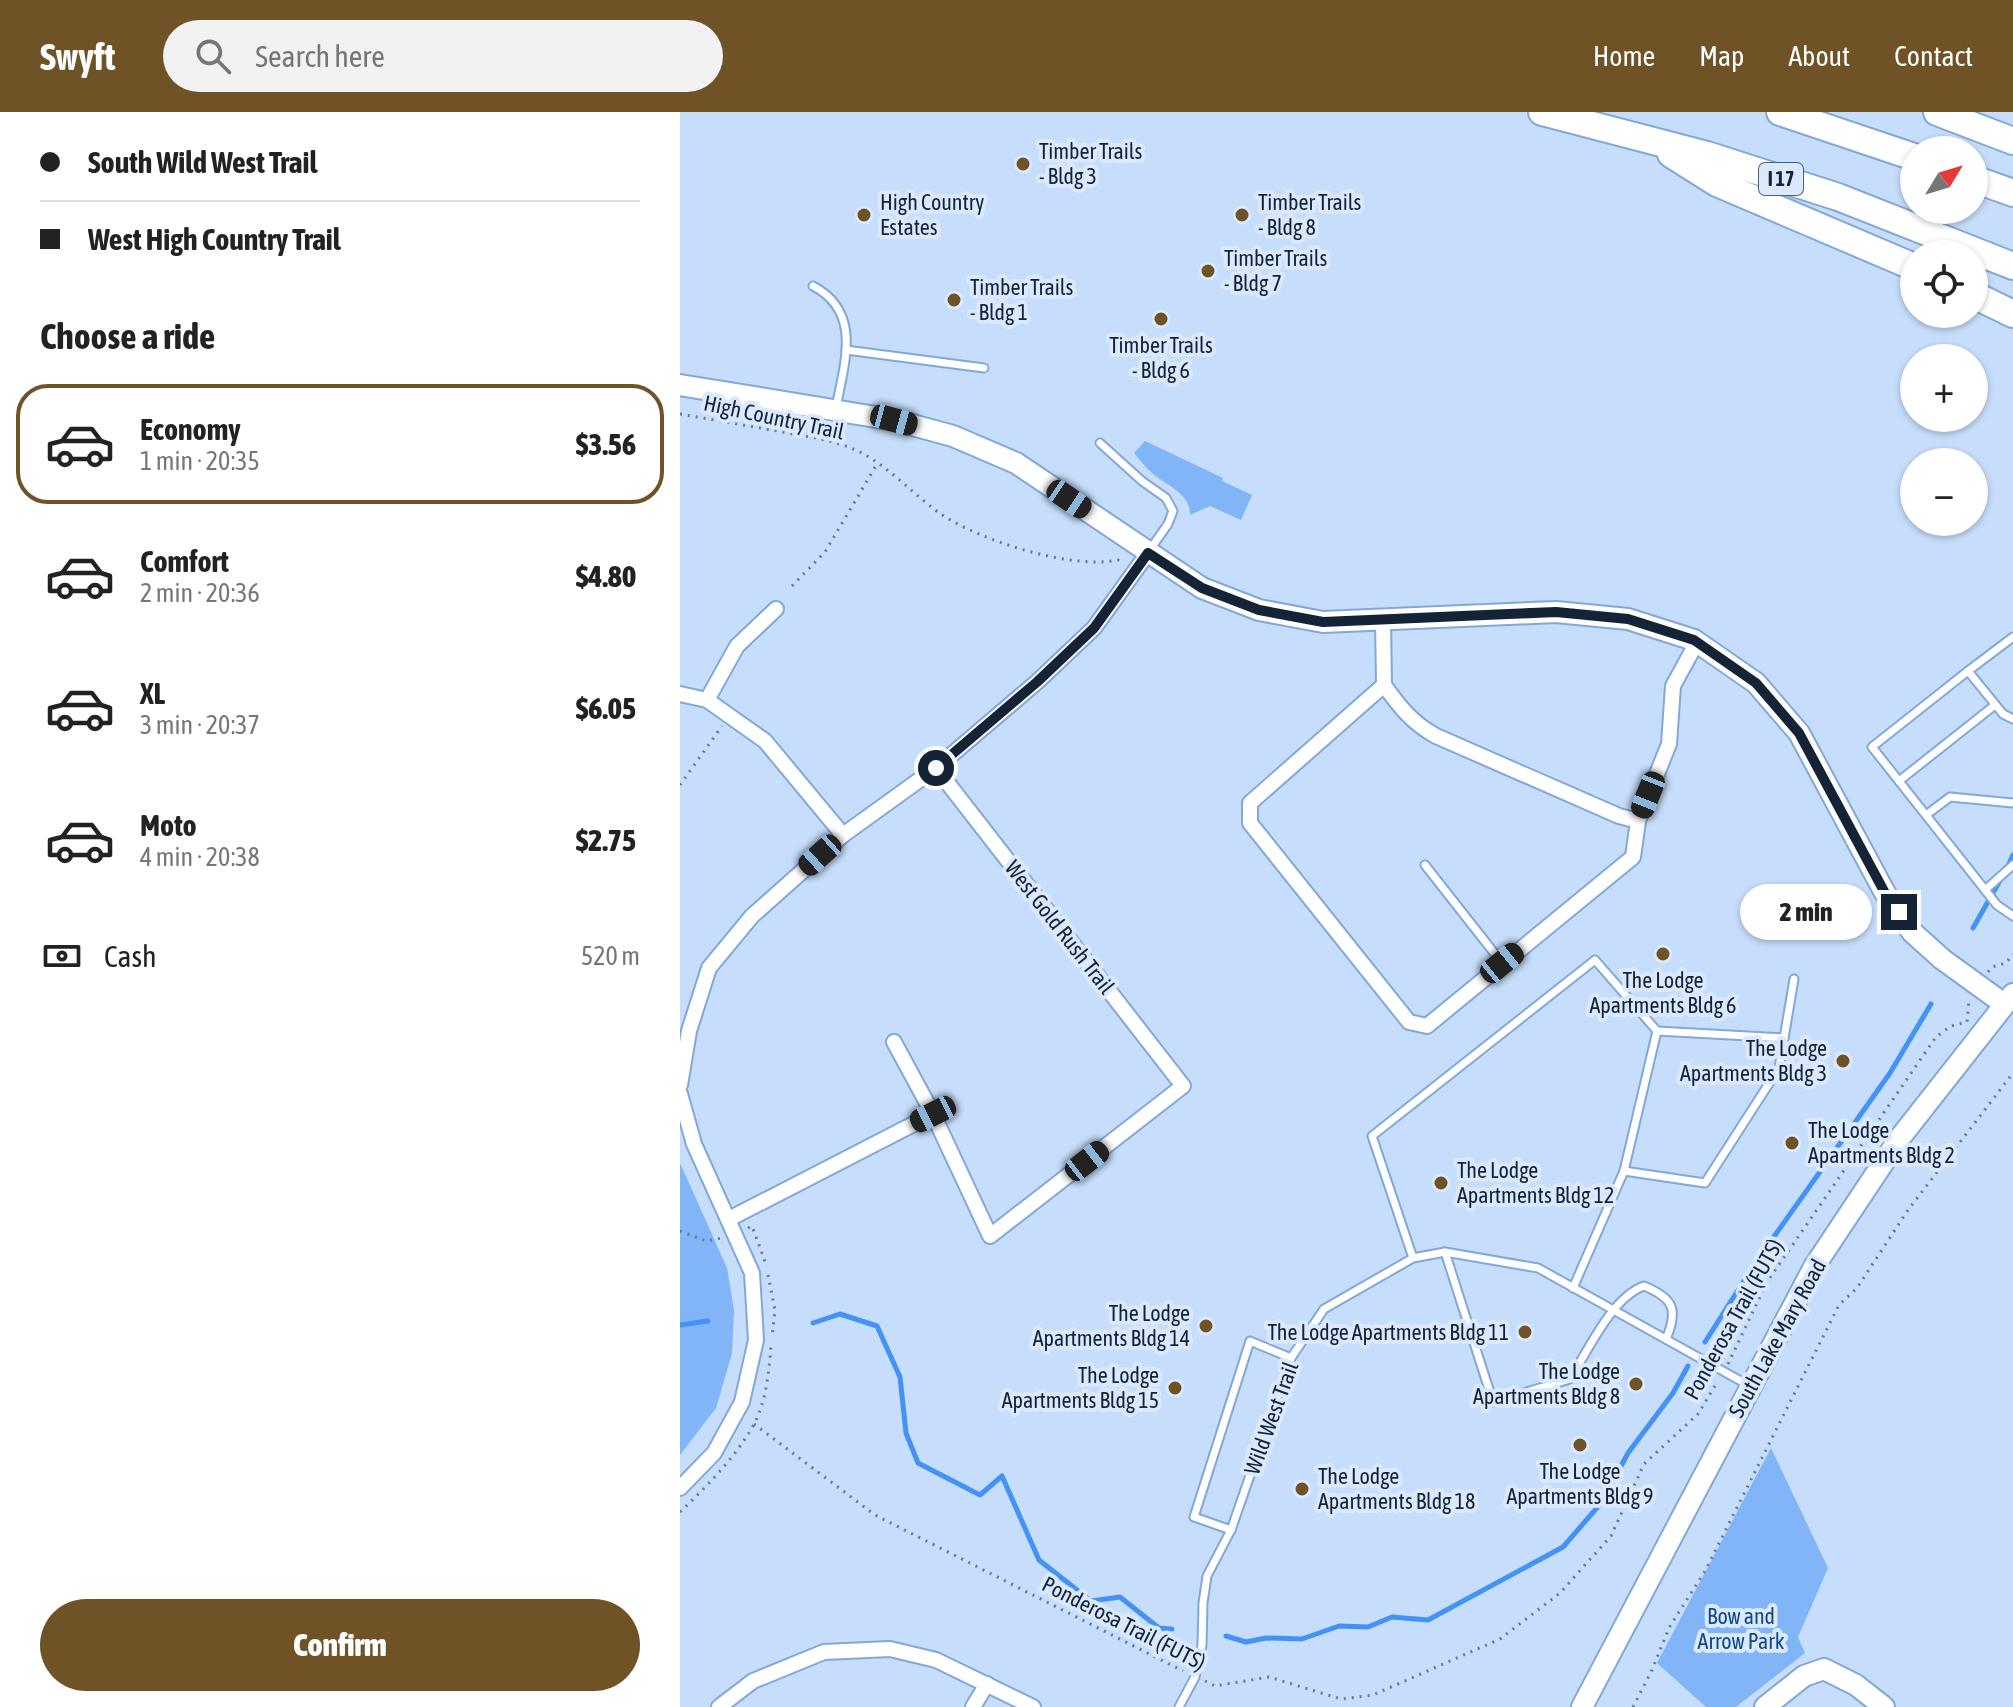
<!DOCTYPE html>
<meta charset="utf-8">
<style>
body{margin:0;font-family:"Asap Condensed",sans-serif;background:#f2f2f2;color:#222;height:100vh;display:flex;flex-direction:column;font-size:30px;white-space:nowrap}
*{box-sizing:border-box;margin:0}
p{font-size:26px;color:#767676}
.icon{flex:none;width:44px;height:44px;fill:none;stroke:currentColor;stroke-width:2;stroke-linecap:round;stroke-linejoin:round}
.map{position:relative;flex:1;overflow:hidden}
.details{display:flex;flex-direction:column;background:#fff;width:680px}
.details>*{flex:none}
.banner{display:grid;align-content:center;height:176px;padding:0 40px;background:#fff}
.needle{width:52px;rotate:52deg}
.buttons{position:absolute;left:1220px;top:24px;display:grid;gap:16px}
.buttons a{display:grid;place-items:center;width:88px;height:88px;border-radius:50%;background:#fff;box-shadow:0 2px 6px #0004;font-size:40px}
.end{position:absolute;width:36px;height:36px;margin:-18px;border:10px solid #142335;background:#fff;box-shadow:0 0 0 4px #fff}
.from{border-radius:50%}
.bubble{position:absolute;height:56px;border-radius:28px;background:#fff;box-shadow:0 2px 6px #0004;font-size:26px;font-weight:800;line-height:56px;text-align:center}
.car{position:absolute;width:24px;height:48px;margin:-24px -12px;border-radius:10px;box-shadow:0 0 6px 2px #0007;background:linear-gradient(#222 24%,#8ab4d8 0 40%,#222 0 76%,#8ab4d8 0 86%,#222 0)}
.banner b{display:flex;align-items:center;gap:28px;height:76px;font-size:30px}
.banner b+b{border-top:2px solid #e0e0e0}
.banner i{width:20px;height:20px;background:#222}
ul{padding:0;list-style:none}
li{display:flex;align-items:center;gap:24px;height:120px;margin:0 16px 12px;padding:0 24px;border:4px solid transparent;border-radius:32px}
li div{flex:1}
li b{display:block;font-size:30px}
li em{font-style:normal;font-weight:800}
li.active{border-color:#705227}
li>.icon{width:72px;height:72px;stroke-width:1.5}
h2{padding:0 40px;font-size:36px;line-height:96px}
.pay{display:flex;align-items:center;gap:20px;height:88px;padding:0 40px;font-size:30px}
.pay p{margin-inline-start:auto}
.button{display:flex;gap:16px;margin-top:auto;padding:16px 40px}
.button a{flex:1;height:92px;border-radius:48px;background:#705227;color:#fff;font-size:32px;font-weight:800;line-height:92px;text-align:center}
header{display:flex;align-items:center;gap:48px;box-sizing:border-box;height:112px;padding:0 40px;background:#705227;color:#fff}
header strong{font-size:38px}
nav{display:flex;gap:44px;margin-inline-start:auto;font-size:28px}
.search{width:560px;height:72px;background:#f2f2f2;display:flex;align-items:center;gap:20px;box-sizing:border-box;padding:0 28px;border-radius:44px;color:#767676;font-size:30px}
main{display:flex;flex:1;min-height:0}
.map>svg:first-child{display:block}
.green{fill:#81b5f8}
.lines{fill:none;stroke-linecap:round;stroke-linejoin:round}
.stream{stroke:#4493f4;stroke-width:5}
.lane-casing{stroke:#83a8d8;stroke-width:11}
.street-casing{stroke:#83a8d8;stroke-width:18}
.secondary-casing{stroke:#83a8d8;stroke-width:24}
.highway-casing{stroke:#83a8d8;stroke-width:30}
.path{stroke:#677a92;stroke-width:3;stroke-dasharray:2 6;stroke-linecap:butt}
.lane{stroke:#fff;stroke-width:7}
.street{stroke:#fff;stroke-width:14}
.secondary{stroke:#fff;stroke-width:20}
.highway{stroke:#fff;stroke-width:26}
.route{stroke:#142335;stroke-width:10}
.poi-dot{fill:#705227;stroke:#dae9fe;stroke-width:3}
.labels{text-anchor:middle;stroke-width:8;stroke-linejoin:round;paint-order:stroke}
.shield{fill:#dae9fe;stroke:#4f5e71;stroke-width:2}
.shield-label{font-size:20px;font-weight:bold;fill:#142335}
.poi-label{font-size:22px;fill:#142335;stroke:#dae9fe;text-anchor:start}
.street-label{font-size:22px;fill:#142335;stroke:#dae9fe}
.park-label{font-size:22px;fill:#134885;stroke:#dae9fe}
</style>
<header>
<strong>Swyft</strong>
<div class="search"><svg class="icon" aria-label="search" viewBox="0 0 24 24"><circle cx="10" cy="10" r="6"/><path d="M15 15l6 6"/></svg>Search here</div>
<nav><a>Home</a><a>Map</a><a>About</a><a>Contact</a></nav>
</header>
<main>
<section class="details">
<div class="banner">
<b><i class="from"></i>South Wild West Trail</b>
<b><i></i>West High Country Trail</b>
</div>
<h2>Choose a ride</h2>
<ul>
<li class="active"><svg class="icon" aria-label="car" viewBox="0 0 24 24"><path d="M5 17H2v-5l4-1 3-4h7l3 4 3 1v5h-3M9 17h6M6 11h13"/><circle cx="7" cy="17" r="2"/><circle cx="17" cy="17" r="2"/></svg><div><b>Economy</b><p>1 min · 20:35</p></div><em>$3.56</em></li>
<li><svg class="icon" aria-label="car" viewBox="0 0 24 24"><path d="M5 17H2v-5l4-1 3-4h7l3 4 3 1v5h-3M9 17h6M6 11h13"/><circle cx="7" cy="17" r="2"/><circle cx="17" cy="17" r="2"/></svg><div><b>Comfort</b><p>2 min · 20:36</p></div><em>$4.80</em></li>
<li><svg class="icon" aria-label="car" viewBox="0 0 24 24"><path d="M5 17H2v-5l4-1 3-4h7l3 4 3 1v5h-3M9 17h6M6 11h13"/><circle cx="7" cy="17" r="2"/><circle cx="17" cy="17" r="2"/></svg><div><b>XL</b><p>3 min · 20:37</p></div><em>$6.05</em></li>
<li><svg class="icon" aria-label="car" viewBox="0 0 24 24"><path d="M5 17H2v-5l4-1 3-4h7l3 4 3 1v5h-3M9 17h6M6 11h13"/><circle cx="7" cy="17" r="2"/><circle cx="17" cy="17" r="2"/></svg><div><b>Moto</b><p>4 min · 20:38</p></div><em>$2.75</em></li>
</ul>
<div class="pay"><svg class="icon" aria-label="cash" viewBox="0 0 24 24"><path d="M3 7h18v10H3z"/><circle cx="12" cy="12" r="2"/></svg>Cash<p>520 m</p></div>
<div class="button"><a>Confirm</a></div>
</section>
<div class="map">
<svg width="1333" height="1595" viewBox="0 0 1333 1595">
<rect width="100%" height="100%" fill="#c6ddfb"/>
<!-- green -->
<g class="green">
<path d="M465,329L543,366L542,369L572,383L561,408L530,394L510,403C511,384 491,375 477,365C468,359 461,349 454,341Z"/>
<path d="M0,1051L47,1156L54,1198L52,1241L36,1296L0,1343Z"/>
<path d="M1091,1336L1148,1456L1118,1525L1125,1541L1056,1595H1026L977,1551Z"/>
</g>
<g class="lines">
<!-- stream -->
<g class="stream">
<path d="M1327,756L1333,743"/>
<path d="M1293,816L1322,765"/>
<path d="M133,1211L160,1202L197,1214L220,1265L226,1321L238,1351L300,1383L322,1364L359,1448L411,1489L440,1485L479,1516L492,1517"/>
<path d="M0,1213L28,1209"/>
<path d="M1025,1230L1076,1150L1210,961L1251,892"/>
<path d="M546,1524L566,1530L586,1526L622,1527L659,1514L688,1515L712,1505L748,1508L883,1435L922,1390L948,1341L993,1281L1008,1254"/>
</g>
<defs>
<g id="lane">
<path d="M133,174C183,200 164,252 156,296"/>
<path d="M166,238L304,256"/>
<path d="M420,331L462,369L486,386L493,399L488,412L469,439"/>
<path d="M1288,559L1333,525"/>
<path d="M1333,607L1323,602L1288,559L1192,635L1317,793L1333,804"/>
<path d="M1219,669L1315,593"/>
<path d="M1246,703L1270,685L1333,691"/>
<path d="M745,753L822,851"/>
<path d="M1305,778L1333,753"/>
<path d="M977,919L1104,926"/>
<path d="M944,1059L1025,1071L1099,956L1114,867"/>
<path d="M765,1140L813,1290L890,1267C908,1239 932,1185 964,1174C993,1186 999,1197 986,1227"/>
<path d="M733,1146L692,1024L915,848L977,919L944,1059L893,1176"/>
<path d="M551,1418L514,1405L570,1229L611,1246"/>
<path d="M499,1595L515,1565L522,1533L523,1491L527,1464L551,1418L611,1246L644,1197L733,1146L765,1140L858,1156L1068,1273"/>
</g>
<g id="street">
<path d="M703,508L704,573"/>
<path d="M0,582L27,588L85,629L163,723"/>
<path d="M27,588L57,534L96,497"/>
<path d="M958,709L939,704L756,624C732,611 719,594 704,573L570,691V711L729,910L747,914L953,745L958,709L989,632L993,574L1017,530"/>
<path d="M214,930L253,1002L310,1124L503,974L256,656"/>
<path d="M0,973L9,919L29,856L72,804L163,723L256,656L357,570L414,516L468,441"/>
<path d="M0,982L14,1032L72,1161L76,1228L62,1290L34,1341L0,1376"/>
<path d="M49,1107L253,1002"/>
<path d="M39,1595L73,1569L144,1540L210,1537L256,1548L353,1595"/>
<path d="M293,1595L307,1572"/>
</g>
<g id="secondary">
<path d="M0,273L214,308L273,324L336,351L522,476L579,498L643,510L876,500L948,507L1014,528L1076,571L1119,621L1205,781L1232,820L1262,847L1324,892"/>
<path d="M902,1595L1134,1155L1219,1027L1333,882"/>
<path d="M1085,1595L1124,1564L1144,1557L1176,1573L1204,1595"/>
</g>
<g id="highway">
<path d="M862,0L1027,43L1158,85L1333,154"/>
<path d="M1100,0L1234,45"/>
<path d="M1257,0L1333,29"/>
<path d="M991,42L1037,71L1234,155"/>
<path d="M1294,67L1333,81"/>
<path d="M1294,183L1333,202"/>
</g>
</defs>
<!-- lane casing -->
<use href="#lane" class="lane-casing"/>
<!-- street casing -->
<use href="#street" class="street-casing"/>
<!-- secondary casing -->
<use href="#secondary" class="secondary-casing"/>
<!-- highway casing -->
<use href="#highway" class="highway-casing"/>
<!-- path -->
<g class="path">
<path d="M0,302C34,308 69,314 103,320C129,325 156,328 180,340C209,355 232,381 258,400C297,428 391,458 438,448L444,452"/>
<path d="M112,474L145,440L197,352"/>
<path d="M0,673L42,614"/>
<path d="M1308,860L1312,855L1326,851L1333,842"/>
<path d="M68,1116L72,1114L87,1155"/>
<path d="M0,1119L26,1129L42,1126"/>
<path d="M88,1163L95,1198L92,1226"/>
<path d="M1048,1252L1087,1170L1256,925L1271,914L1287,910L1289,889"/>
<path d="M74,1312L195,1403L503,1559"/>
<path d="M0,1400C27,1374 54,1347 73,1314C86,1291 89,1260 91,1234"/>
<path d="M525,1569L535,1574L589,1565L661,1587L693,1583L820,1527L880,1481L931,1424L964,1352L1018,1302L1038,1269"/>
<path d="M953,1595L972,1558L989,1516L1025,1459L1159,1193L1177,1176L1228,1098L1333,961"/>
</g>
<!-- lane -->
<use href="#lane" class="lane"/>
<!-- street -->
<use href="#street" class="street"/>
<!-- secondary -->
<use href="#secondary" class="secondary"/>
<!-- highway -->
<use href="#highway" class="highway"/>
</g>
<g class="lines">
<!-- route -->
<path class="route" d="M256,656L357,570L414,516L468,441L522,476L579,498L643,510L876,500L948,507L1014,528L1076,571L1119,621L1205,781L1219,800"/>
</g>
<!-- markers -->
<g class="poi-dot">
<circle cx="343" cy="52" r="8"/>
<circle cx="184" cy="103" r="8"/>
<circle cx="562" cy="103" r="8"/>
<circle cx="528" cy="159" r="8"/>
<circle cx="274" cy="188" r="8"/>
<circle cx="481" cy="207" r="8"/>
<circle cx="983" cy="842" r="8"/>
<circle cx="1163" cy="949" r="8"/>
<circle cx="1112" cy="1031" r="8"/>
<circle cx="761" cy="1071" r="8"/>
<circle cx="526" cy="1214" r="8"/>
<circle cx="845" cy="1220" r="8"/>
<circle cx="956" cy="1272" r="8"/>
<circle cx="495" cy="1276" r="8"/>
<circle cx="900" cy="1333" r="8"/>
<circle cx="622" cy="1377" r="8"/>
</g>
<g class="labels">
<!-- shield labels -->
<rect class="shield" x="1079" y="51" width="44" height="32" rx="6"/>
<g class="shield-label">
<text x="1101" y="74">I 17</text>
</g>
<!-- poi labels -->
<g class="poi-label">
<text x="359" y="47">Timber Trails<tspan x="359" dy="25">- Bldg 3</tspan></text>
<text x="200" y="98">High Country<tspan x="200" dy="25">Estates</tspan></text>
<text x="578" y="98">Timber Trails<tspan x="578" dy="25">- Bldg 8</tspan></text>
<text x="544" y="154">Timber Trails<tspan x="544" dy="25">- Bldg 7</tspan></text>
<text x="290" y="183">Timber Trails<tspan x="290" dy="25">- Bldg 1</tspan></text>
<text x="481" y="241" text-anchor="middle">Timber Trails<tspan x="481" dy="25">- Bldg 6</tspan></text>
<text x="983" y="876" text-anchor="middle">The Lodge<tspan x="983" dy="25">Apartments Bldg 6</tspan></text>
<text x="1147" y="944" text-anchor="end">The Lodge<tspan x="1147" dy="25">Apartments Bldg 3</tspan></text>
<text x="1128" y="1026">The Lodge<tspan x="1128" dy="25">Apartments Bldg 2</tspan></text>
<text x="777" y="1066">The Lodge<tspan x="777" dy="25">Apartments Bldg 12</tspan></text>
<text x="510" y="1209" text-anchor="end">The Lodge<tspan x="510" dy="25">Apartments Bldg 14</tspan></text>
<text x="829" y="1228" text-anchor="end">The Lodge Apartments Bldg 11</text>
<text x="940" y="1267" text-anchor="end">The Lodge<tspan x="940" dy="25">Apartments Bldg 8</tspan></text>
<text x="479" y="1271" text-anchor="end">The Lodge<tspan x="479" dy="25">Apartments Bldg 15</tspan></text>
<text x="900" y="1367" text-anchor="middle">The Lodge<tspan x="900" dy="25">Apartments Bldg 9</tspan></text>
<text x="638" y="1372">The Lodge<tspan x="638" dy="25">Apartments Bldg 18</tspan></text>
</g>
<!-- street labels -->
<g class="street-label">
<text transform="translate(94 305) rotate(12)" y="8">High Country Trail</text>
<text transform="translate(380 815) rotate(52)" y="8">West Gold Rush Trail</text>
<text transform="translate(1053 1207) rotate(-61)" y="8">Ponderosa Trail (FUTS)</text>
<text transform="translate(1097 1226) rotate(-61)" y="8">South Lake Mary Road</text>
<text transform="translate(591 1306) rotate(-70)" y="8">Wild West Trail</text>
<text transform="translate(444 1511) rotate(27)" y="8">Ponderosa Trail (FUTS)</text>
</g>
<!-- park labels -->
<g class="park-label">
<text x="1061" y="1512">Bow and<tspan x="1061" dy="25">Arrow Park</tspan></text>
</g>
</g>
</svg>
<div class="buttons">
<a><svg class="needle" viewBox="-14 -14 28 28"><path d="M0-13l5 13h-10z" fill="#e53935"/><path d="M0 13l5-13h-10z" fill="#767676"/></svg></a>
<a><svg class="icon" aria-label="locate" viewBox="0 0 24 24"><circle cx="12" cy="12" r="6"/><path d="M12 2v4M12 18v4M2 12h4M18 12h4"/></svg></a>
<a>+</a>
<a>−</a>
</div>
<i class="end from" style="left:256px;top:656px"></i>
<i class="end" style="left:1219px;top:800px"></i>
<div class="bubble" style="left:1060px;top:772px;width:132px">2 min</div>
<i class="car" style="left:214px;top:308px;rotate:105deg"></i>
<i class="car" style="left:389px;top:387px;rotate:124deg"></i>
<i class="car" style="left:968px;top:683px;rotate:202deg"></i>
<i class="car" style="left:140px;top:743px;rotate:228deg"></i>
<i class="car" style="left:822px;top:851px;rotate:51deg"></i>
<i class="car" style="left:253px;top:1002px;rotate:243deg"></i>
<i class="car" style="left:407px;top:1049px;rotate:52deg"></i>
</div>
</main>
